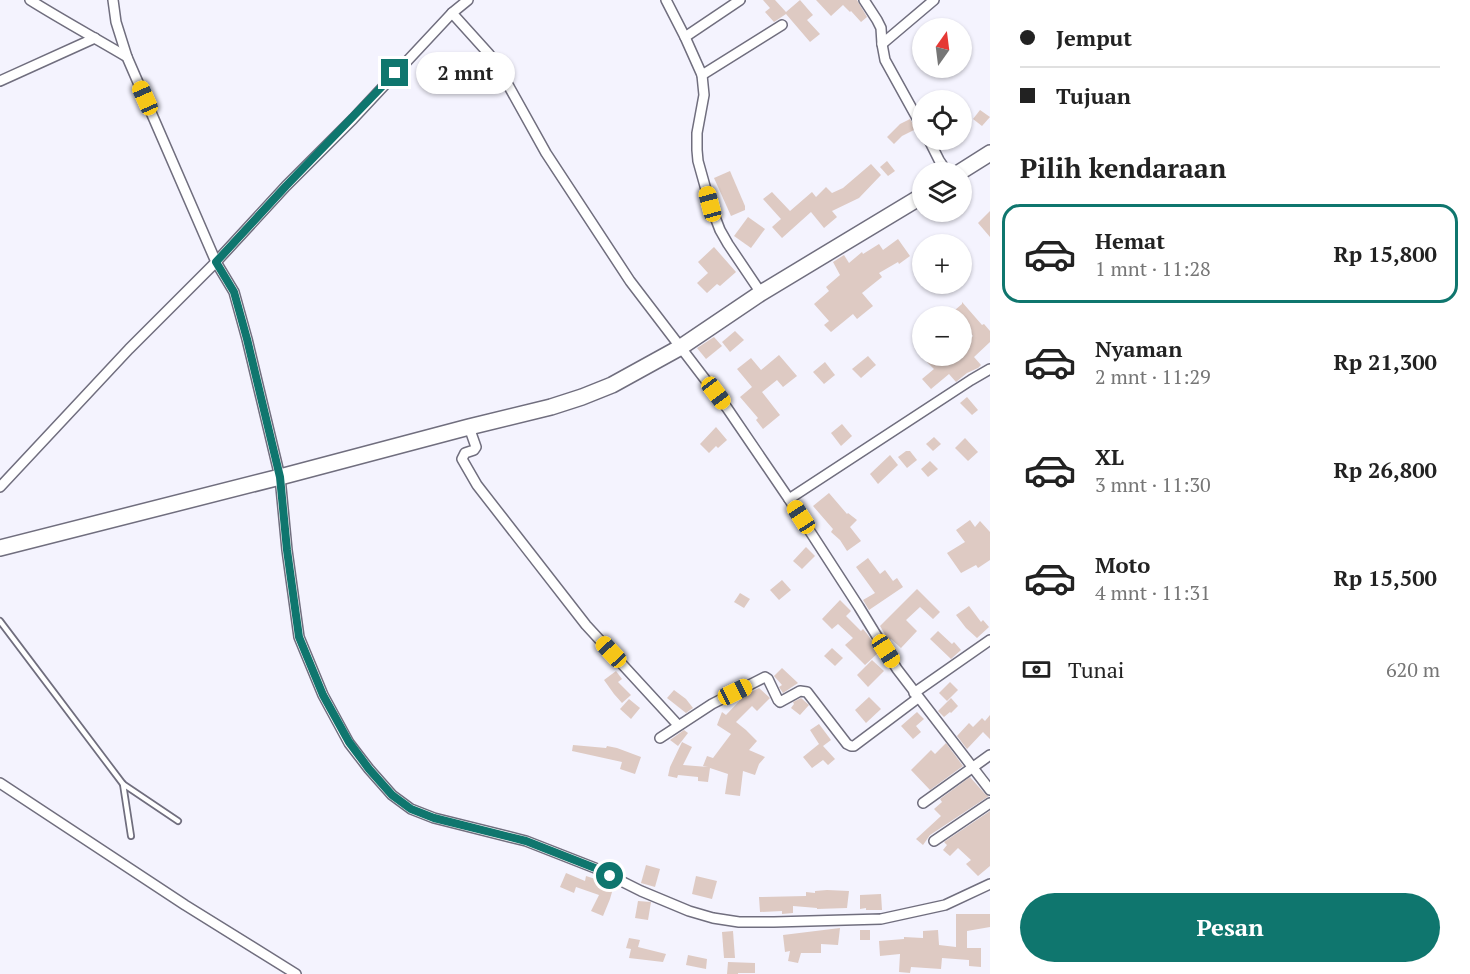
<!DOCTYPE html>
<html lang="id">
<meta charset="utf-8">
<style>
body{margin:0;font-family:"PT Serif",serif;background:#f2f2f2;color:#222;height:100vh;display:flex;flex-direction:column;font-size:22px;white-space:nowrap}
*{box-sizing:border-box;margin:0}
p{font-size:20px;color:#767676}
.icon{flex:none;width:33px;height:33px;fill:none;stroke:currentColor;stroke-width:2;stroke-linecap:round;stroke-linejoin:round}
.map{position:relative;flex:1;overflow:hidden}
.side{display:flex;flex-direction:column;background:#fff;width:480px}
.side>*{flex:none}
.top-card{display:grid;align-content:center;height:132px;padding:0 30px;background:#fff}
.needle{width:39px;rotate:14deg}
.tools{position:absolute;left:912px;top:18px;display:grid;gap:12px}
.tools a{display:grid;place-items:center;width:60px;height:60px;border-radius:50%;background:#fff;box-shadow:0 2px 4px #0004;font-size:30px}
.end{position:absolute;width:27px;height:27px;margin:-14px;border:8px solid #0f766e;background:#fff;box-shadow:0 0 0 3px #fff}
.from{border-radius:50%}
.bubble{position:absolute;height:42px;border-radius:21px;background:#fff;box-shadow:0 2px 4px #0004;font-size:20px;font-weight:800;line-height:42px;text-align:center}
.car{position:absolute;width:18px;height:36px;margin:-18px -9px;border-radius:8px;box-shadow:0 0 4px 2px #0007;background:linear-gradient(#f5c518 24%,#345 0 40%,#f5c518 0 76%,#345 0 86%,#f5c518 0)}
.top-card b{display:flex;align-items:center;gap:21px;height:57px;font-size:22px}
.top-card b+b{border-top:2px solid #e0e0e0}
.top-card i{width:15px;height:15px;background:#222}
ul{padding:0;list-style:none}
li{display:flex;align-items:center;gap:18px;height:99px;margin:0 12px 9px;padding:0 18px;border:3px solid transparent;border-radius:18px}
li div{flex:1}
li b{display:block;font-size:22px}
li em{font-style:normal;font-weight:800}
li.selected{border-color:#0f766e}
li>.icon{width:54px;height:54px;stroke-width:1.5}
h2{padding:0 30px;font-size:27px;line-height:72px}
.pay{display:flex;align-items:center;gap:15px;height:66px;padding:0 30px;font-size:22px}
.pay p{margin-inline-start:auto}
.cta{display:flex;gap:12px;margin-top:auto;padding:12px 30px}
.cta a{flex:1;height:69px;border-radius:36px;background:#0f766e;color:#fff;font-size:24px;font-weight:800;line-height:69px;text-align:center}
main{display:flex;flex:1;min-height:0}
.map>svg:first-child{display:block}
.building{fill:#decac3}
.lines{fill:none;stroke-linecap:round;stroke-linejoin:round}
.service-casing{stroke:#706e7e;stroke-width:8}
.minor-casing{stroke:#706e7e;stroke-width:12}
.primary-casing{stroke:#706e7e;stroke-width:18}
.service{stroke:#fff;stroke-width:4.5}
.minor{stroke:#fff;stroke-width:9}
.primary{stroke:#fff;stroke-width:15}
.route{stroke:#0f766e;stroke-width:8}
</style>
<main>
<div class="map">
<svg width="990" height="974" viewBox="0 0 990 974">
<rect width="100%" height="100%" fill="#f4f3fe"/>
<!-- building -->
<g class="building">
<path d="M763,0H775L786,12L800,0L813,15L807,20L820,34L810,42L786,14L774,22L765,12L770,8Z"/>
<path d="M816,0H857L867,17L861,22L851,11L850,12L843,5L831,16Z"/>
<path d="M980,110L990,117L982,126L973,119Z"/>
<path d="M910,119L916,129L902,136L894,144L887,137L900,124Z"/>
<path d="M887,161L895,171L888,176L880,167Z"/>
<path d="M871,164L881,175L859,198L832,211L837,217L824,228L811,212L782,238L772,227L781,219L763,199L772,192L790,211L812,192L816,197L826,187L832,193L843,188Z"/>
<path d="M730,171L745,206V210L731,216L714,178Z"/>
<path d="M990,211V237L978,223Z"/>
<path d="M748,217L765,229L751,248L734,236Z"/>
<path d="M898,239L910,256L899,264L898,262L879,273L882,277L862,293L873,306L857,319L853,314L831,332L824,325L829,321L814,304L829,291L826,287L840,275L833,262L844,255L849,263L862,252L863,254L879,244L883,250Z"/>
<path d="M714,247L736,272L720,286L717,284L707,293L697,283L708,273L698,262Z"/>
<path d="M962,302L982,325L984,324L990,331V342L974,357L981,365L978,368L967,373L956,382L949,374L931,389L922,379L934,369L927,362L934,356H962V346L973,336L962,323V316H948L962,304Z"/>
<path d="M735,331L744,340L730,352L722,342Z"/>
<path d="M714,337L722,346L706,359L697,348Z"/>
<path d="M779,355L797,376L783,387L777,380L762,392L780,415L763,429L756,420L758,418L740,397L752,387L737,369L751,358L761,370Z"/>
<path d="M868,356L876,365L861,378L852,369Z"/>
<path d="M825,362L835,375L824,384L813,372Z"/>
<path d="M967,397L978,410L972,415L960,403Z"/>
<path d="M842,424L852,436L841,446L831,433Z"/>
<path d="M716,427L727,440L718,448L716,446L709,453L700,444Z"/>
<path d="M934,437L941,444L933,451L926,444Z"/>
<path d="M965,438L978,452L968,461L955,448Z"/>
<path d="M906,451H910L917,460L907,468L898,457Z"/>
<path d="M890,455L898,465L878,484L870,474Z"/>
<path d="M930,461L938,469L928,477L921,469Z"/>
<path d="M829,493L847,514L848,513L857,520L850,527L861,541L847,551L840,540L831,532L833,529L813,506Z"/>
<path d="M970,520L975,527L980,521L990,532V560L978,568L976,565L961,573L947,553L965,542L956,530Z"/>
<path d="M806,547L815,556L802,569L793,561Z"/>
<path d="M868,558L880,574L885,570L893,581L897,578L903,587L869,610L863,600L875,593L856,567Z"/>
<path d="M782,580L791,590L779,600L770,590Z"/>
<path d="M917,589L940,612L933,619L920,607L906,620L917,631L901,648L891,639L889,641L880,626Z"/>
<path d="M740,593L750,599L744,608L734,602Z"/>
<path d="M840,600L851,611L846,616L861,631L863,629L868,635L879,652L865,665L845,645L853,638L838,624L832,629L822,619Z"/>
<path d="M969,606L981,622L983,620L989,627L977,638L966,628L956,615Z"/>
<path d="M938,631L952,644L954,642L961,650L951,659L930,639Z"/>
<path d="M832,648L843,658L835,666L824,656Z"/>
<path d="M872,660L884,671L868,687L857,675Z"/>
<path d="M782,668L798,683L783,693L779,687L782,685L774,676Z"/>
<path d="M616,671L622,679L618,682L631,695L622,703L614,694L604,680Z"/>
<path d="M950,682L958,690L947,701L939,693Z"/>
<path d="M759,688L770,698L757,711L752,706L736,722L746,730L757,741L749,750L765,757L759,764L755,775L743,771L740,796L725,794L728,774L710,768L708,782L698,781V777L678,775L677,778L668,776L670,767L682,742L692,747L683,765L708,767L703,766L707,756L713,758L731,734L717,725L722,712L726,715L745,695Z"/>
<path d="M674,690L686,699L693,708L686,713L667,698Z"/>
<path d="M869,697L881,709L866,723L855,710Z"/>
<path d="M801,698L809,705L800,715L791,708L794,704L793,702Z"/>
<path d="M951,698L958,706L951,713L950,712L944,717L938,711Z"/>
<path d="M629,699L640,708L631,719L620,709Z"/>
<path d="M917,712L924,719L916,726L921,732L913,739L901,726Z"/>
<path d="M990,715V739L983,732L967,749L957,736L969,723L973,727L982,718L985,721Z"/>
<path d="M819,724L831,740L823,746L835,759L828,765L823,760L812,768L803,757L819,744L810,730Z"/>
<path d="M684,730L688,733L678,746L670,740Z"/>
<path d="M946,743L963,766L930,790L911,770L931,750L935,754Z"/>
<path d="M573,745L606,748L607,746L617,748L641,757L635,774L620,769L622,762L572,751Z"/>
<path d="M970,777L985,794L989,796L930,835L923,845L916,839L941,816L934,809L942,802L940,799Z"/>
<path d="M990,811V866L978,876L966,864L971,860L958,848L950,856L943,850L947,845L944,842Z"/>
<path d="M646,865L660,869L655,887L641,883Z"/>
<path d="M566,873L585,881L586,876L614,885L610,899L603,916L591,911L599,895L576,887L574,893L560,887Z"/>
<path d="M696,876L717,881L712,899L692,894Z"/>
<path d="M827,890L849,891L847,908L817,909V908L793,906V913L782,914V911L760,912L759,897L806,896V892L815,893V891Z"/>
<path d="M881,894L882,910H866V908L860,909V895Z"/>
<path d="M638,901L651,902L648,920L635,918Z"/>
<path d="M956,914H990V927L967,931V948H981V967L969,966V960L942,958L941,969L911,967L910,973L899,972L900,954L880,956L879,941L904,939V937L923,938V931L938,930L939,945L956,947Z"/>
<path d="M840,928L838,945L821,944V953H801L798,963L788,961L790,951L785,952L783,935Z"/>
<rect x="860" y="930" width="10" height="10"/>
<path d="M733,931L735,958H724L722,932Z"/>
<path d="M629,938L640,940L638,947L666,954L663,962L629,958L631,949L626,948Z"/>
<path d="M688,955L707,959L706,969L686,965Z"/>
<path d="M728,962L755,963V973H738V974H727Z"/>
</g>
<g class="lines">
<defs>
<g id="service">
<path d="M0,621L123,784L178,821"/>
<path d="M123,784L131,836"/>
</g>
<g id="minor">
<path d="M30,0C62,20 95,38 127,57L216,262L234,292L247,339L280,477L287,550L299,637L323,695L349,743L369,769L392,795L411,809L434,818L526,841L595,868L641,891L689,911L713,918L739,922H774L881,919L945,905L990,884"/>
<path d="M113,0L116,22L127,57"/>
<path d="M666,0L685,37L702,75L704,95L697,133V150L698,161L710,204L720,230L728,244L761,293"/>
<path d="M864,0L877,20L881,28L882,44L885,60L922,127"/>
<path d="M452,13L489,54L497,65L546,153L630,281L727,408L789,499L859,607L897,669L990,790"/>
<path d="M685,37L740,0"/>
<path d="M882,44L934,0"/>
<path d="M702,75L782,25"/>
<path d="M0,81L95,38"/>
<path d="M929,140L939,160L947,172"/>
<path d="M469,427L476,447L474,450L465,453L462,459L477,485L586,625L678,725"/>
<path d="M0,487L129,349L216,262L286,186L353,119L452,13L468,0"/>
<path d="M789,499L971,380L990,369"/>
<path d="M914,693L990,640"/>
<path d="M660,738L712,704L765,677L768,679L778,700L780,702L800,691L807,692L847,744L851,746H854L918,698"/>
<path d="M0,783L185,905L296,974"/>
<path d="M923,803L990,755"/>
<path d="M934,841L990,803"/>
</g>
<g id="primary">
<path d="M960,172L990,153"/>
<path d="M0,548L280,477L469,427L551,407L582,397L612,385L681,347L761,293L922,196"/>
</g>
</defs>
<!-- service casing -->
<use href="#service" class="service-casing"/>
<!-- minor casing -->
<use href="#minor" class="minor-casing"/>
<!-- primary casing -->
<use href="#primary" class="primary-casing"/>
<!-- service -->
<use href="#service" class="service"/>
<!-- minor -->
<use href="#minor" class="minor"/>
<!-- primary -->
<use href="#primary" class="primary"/>
</g>
<g class="lines">
<!-- route -->
<path class="route" d="M395,73L286,186L216,262L234,292L247,339L280,477L287,550L299,637L323,695L349,742L369,769L392,795L411,809L434,818L526,841L595,868L610,876"/>
</g>
</svg>
<div class="tools">
<a><svg class="needle" viewBox="-14 -14 28 28"><path d="M0-13l5 13h-10z" fill="#e53935"/><path d="M0 13l5-13h-10z" fill="#767676"/></svg></a>
<a><svg class="icon" aria-label="locate" viewBox="0 0 24 24"><circle cx="12" cy="12" r="6"/><path d="M12 2v4M12 18v4M2 12h4M18 12h4"/></svg></a>
<a><svg class="icon" aria-label="layers" viewBox="0 0 24 24"><path d="M12 4l9 5-9 5-9-5zM3 14l9 5 9-5"/></svg></a>
<a>+</a>
<a>−</a>
</div>
<i class="end from" style="left:610px;top:876px"></i>
<i class="end" style="left:395px;top:73px"></i>
<div class="bubble" style="left:416px;top:52px;width:99px">2 mnt</div>
<i class="car" style="left:145px;top:98px;rotate:336deg"></i>
<i class="car" style="left:710px;top:204px;rotate:345deg"></i>
<i class="car" style="left:716px;top:393px;rotate:143deg"></i>
<i class="car" style="left:801px;top:517px;rotate:327deg"></i>
<i class="car" style="left:886px;top:651px;rotate:147deg"></i>
<i class="car" style="left:611px;top:652px;rotate:317deg"></i>
<i class="car" style="left:735px;top:692px;rotate:64deg"></i>
</div>
<section class="side">
<div class="top-card">
<b><i class="from"></i>Jemput</b>
<b><i></i>Tujuan</b>
</div>
<h2>Pilih kendaraan</h2>
<ul>
<li class="selected"><svg class="icon" aria-label="car" viewBox="0 0 24 24"><path d="M5 17H2v-5l4-1 3-4h7l3 4 3 1v5h-3M9 17h6M6 11h13"/><circle cx="7" cy="17" r="2"/><circle cx="17" cy="17" r="2"/></svg><div><b>Hemat</b><p>1 mnt · 11:28</p></div><em>Rp 15,800</em></li>
<li><svg class="icon" aria-label="car" viewBox="0 0 24 24"><path d="M5 17H2v-5l4-1 3-4h7l3 4 3 1v5h-3M9 17h6M6 11h13"/><circle cx="7" cy="17" r="2"/><circle cx="17" cy="17" r="2"/></svg><div><b>Nyaman</b><p>2 mnt · 11:29</p></div><em>Rp 21,300</em></li>
<li><svg class="icon" aria-label="car" viewBox="0 0 24 24"><path d="M5 17H2v-5l4-1 3-4h7l3 4 3 1v5h-3M9 17h6M6 11h13"/><circle cx="7" cy="17" r="2"/><circle cx="17" cy="17" r="2"/></svg><div><b>XL</b><p>3 mnt · 11:30</p></div><em>Rp 26,800</em></li>
<li><svg class="icon" aria-label="car" viewBox="0 0 24 24"><path d="M5 17H2v-5l4-1 3-4h7l3 4 3 1v5h-3M9 17h6M6 11h13"/><circle cx="7" cy="17" r="2"/><circle cx="17" cy="17" r="2"/></svg><div><b>Moto</b><p>4 mnt · 11:31</p></div><em>Rp 15,500</em></li>
</ul>
<div class="pay"><svg class="icon" aria-label="cash" viewBox="0 0 24 24"><path d="M3 7h18v10H3z"/><circle cx="12" cy="12" r="2"/></svg>Tunai<p>620 m</p></div>
<div class="cta"><a>Pesan</a></div>
</section>
</main>
